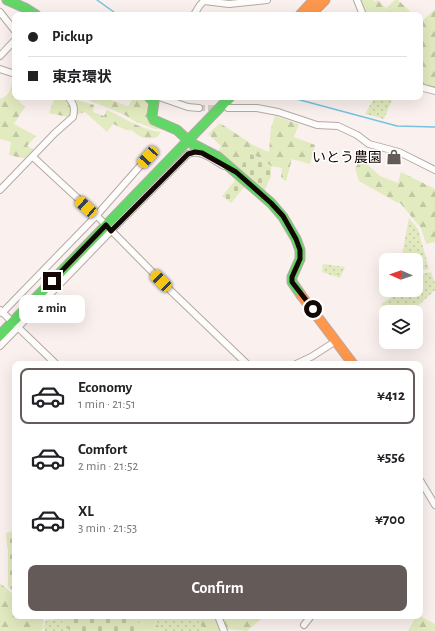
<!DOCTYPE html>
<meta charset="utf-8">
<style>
body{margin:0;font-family:"Alegreya Sans","Noto Sans JP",sans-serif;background:#f6f6f6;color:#202124;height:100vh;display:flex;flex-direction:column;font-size:15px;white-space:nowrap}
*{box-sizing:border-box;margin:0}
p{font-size:13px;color:#757577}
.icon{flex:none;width:22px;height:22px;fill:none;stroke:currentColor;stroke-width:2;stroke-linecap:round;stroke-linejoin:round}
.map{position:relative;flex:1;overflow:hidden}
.panel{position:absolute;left:12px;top:361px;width:411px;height:258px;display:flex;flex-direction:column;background:#fff;border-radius:8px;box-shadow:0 4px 16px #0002}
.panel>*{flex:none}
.banner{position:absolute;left:12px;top:12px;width:411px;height:88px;border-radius:8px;box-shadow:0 4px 16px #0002;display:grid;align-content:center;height:88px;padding:0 16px;background:#fff}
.needle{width:26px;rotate:272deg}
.tools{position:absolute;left:379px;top:253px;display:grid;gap:8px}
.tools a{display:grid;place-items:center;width:44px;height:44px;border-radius:8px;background:#fff;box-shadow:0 4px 16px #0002;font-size:20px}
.end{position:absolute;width:18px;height:18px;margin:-9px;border:5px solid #140805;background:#fff;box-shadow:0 0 0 2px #fff}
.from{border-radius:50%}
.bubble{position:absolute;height:28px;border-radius:8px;background:#fff;box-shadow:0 4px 16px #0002;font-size:13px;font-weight:700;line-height:28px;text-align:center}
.car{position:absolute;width:12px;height:24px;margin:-12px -6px;border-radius:5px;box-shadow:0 0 3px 1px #0007;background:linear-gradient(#f5c518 24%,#345 0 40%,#f5c518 0 76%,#345 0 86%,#f5c518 0)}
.banner b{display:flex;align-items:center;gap:14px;height:38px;font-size:15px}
.banner b+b{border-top:1px solid #e0e0e0}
.banner i{width:10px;height:10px;background:#202124}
ul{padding:7px 0 0;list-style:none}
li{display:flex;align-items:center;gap:12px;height:56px;margin:0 8px 6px;padding:0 8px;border:2px solid transparent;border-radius:8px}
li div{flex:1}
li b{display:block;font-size:15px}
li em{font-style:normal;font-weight:700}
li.current{border-color:#645a57}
li>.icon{width:36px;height:36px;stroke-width:1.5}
.primary-button{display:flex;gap:8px;margin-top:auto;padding:8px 16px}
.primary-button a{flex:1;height:46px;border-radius:8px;background:#645a57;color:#fff;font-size:16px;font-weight:700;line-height:46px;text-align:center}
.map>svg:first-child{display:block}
.grass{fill:url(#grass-dots)}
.forest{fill:url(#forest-firs)}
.cemetery{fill:url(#cemetery-stones)}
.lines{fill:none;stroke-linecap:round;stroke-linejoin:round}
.stream{stroke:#77c2df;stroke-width:1.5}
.street-tunnel{stroke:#d8cecb;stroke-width:6;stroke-dasharray:6 3;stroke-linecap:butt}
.street-casing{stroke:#b4aaa6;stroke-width:8}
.fast-casing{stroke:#b4aaa6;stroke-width:11}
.slow-casing{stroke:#b4aaa6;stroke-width:11}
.street{stroke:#fefdfc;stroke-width:6}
.fast{stroke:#63d668;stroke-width:9}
.slow{stroke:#ff974d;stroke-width:9}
.route{stroke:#140805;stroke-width:5}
.labels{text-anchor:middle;stroke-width:3;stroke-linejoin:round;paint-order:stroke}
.poi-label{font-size:14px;fill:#140805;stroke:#fff;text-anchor:end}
</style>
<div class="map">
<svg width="435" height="631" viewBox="0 0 435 631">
<defs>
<pattern id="grass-dots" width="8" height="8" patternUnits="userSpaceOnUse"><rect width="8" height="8" fill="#e2eabf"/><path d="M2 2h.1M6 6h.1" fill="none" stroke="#c1c7a3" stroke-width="1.8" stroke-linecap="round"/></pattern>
<pattern id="forest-firs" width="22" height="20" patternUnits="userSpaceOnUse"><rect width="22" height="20" fill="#e2eabf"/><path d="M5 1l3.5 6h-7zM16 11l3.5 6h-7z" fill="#c1c7a3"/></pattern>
<pattern id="cemetery-stones" width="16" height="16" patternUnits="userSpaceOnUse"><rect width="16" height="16" fill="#e2eabf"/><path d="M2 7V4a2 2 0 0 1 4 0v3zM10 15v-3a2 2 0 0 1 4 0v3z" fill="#c1c7a3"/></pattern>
</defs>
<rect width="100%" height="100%" fill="#faf1ee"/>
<!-- grass -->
<g class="grass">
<path d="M375,97H393L384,119L365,114Z"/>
<path d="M409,218L418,229L429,269L416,271V260H401Z"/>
<path d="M323,264L345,267L340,278L322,272Z"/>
<path d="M431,272L435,283V290L411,312H396L395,310L389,312L381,304L393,296L390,290H416V275Z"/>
<path d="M57,616H66L61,624L71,631H45L43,628L46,620H53Z"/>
<path d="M159,616H191L196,618L206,631H161L155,619Z"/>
</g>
<!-- forest -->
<g class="forest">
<path d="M359,0H374V2L378,0L386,8L395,0H398L414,15H365Z"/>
<path d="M435,9V90L420,85V20L422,21Z"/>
<path d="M13,76L15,77V97H21L19,101L25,107L14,124L36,136L27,146L35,150L27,159L9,155L11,142L0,139V99C11,96 11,86 13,76Z"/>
<path d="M55,97H64L71,102V115L68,117L49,113Z"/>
<path d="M81,97H101L128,106L134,97H146L151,100V116L169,130L155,129L134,121L125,115Z"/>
<path d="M70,98L94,105L93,112L104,116L107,110C125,118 141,130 161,132L157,137C146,140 140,138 132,130C126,132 119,126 113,124L107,132L85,112L75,115Z"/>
<path d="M275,116L299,124L294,137L315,145L310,164L292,159L286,181L281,178L282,168L271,166L250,152L238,173L217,154L221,146L208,134L220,123L253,145L269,152L271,128Z"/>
<path d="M360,161L368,165L380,176L398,183L401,172L435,189V242L426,244L421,228L400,203L396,202L359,181L355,168Z"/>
<path d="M0,583L15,596V616H40L44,621L42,631H0Z"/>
<path d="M134,616H159L155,620L161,631H146Z"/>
<path d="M191,616H216L221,630L220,631H206L196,618Z"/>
<path d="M220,616H265L247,631L225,629Z"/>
<path d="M416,616H420L435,624V631H408Z"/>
</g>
<!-- cemetery -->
<g class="cemetery">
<path d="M249,152L271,166V176L264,192L238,173Z"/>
<path d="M238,177L246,185L231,203L222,196Z"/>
<path d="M15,525V593L8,586V549L7,546L6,533L14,531L13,526Z"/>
<path d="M66,616H134L146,631H71L61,624Z"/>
</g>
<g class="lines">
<!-- stream -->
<g class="stream">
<path d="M97,0L118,15"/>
<path d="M289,97L397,126L435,127"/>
</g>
<!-- street-tunnel -->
<path class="street-tunnel" d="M199,108H220"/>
<defs>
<g id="street">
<path d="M357,0L363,15"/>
<path d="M0,12L15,31"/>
<path d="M195,13L200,5L204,1L229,4L267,0"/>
<path d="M0,56L15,40"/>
<path d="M0,69L15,74"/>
<path d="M420,87L435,91"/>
<path d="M159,97L188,107L199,108"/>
<path d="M228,108H257L278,112L317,125L338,126L357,135L369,144L399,152L435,170"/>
<path d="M33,157L99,218L171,291L247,364"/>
<path d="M0,190L55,133L73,117C75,108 74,104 68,97"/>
<path d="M0,310L56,364"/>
<path d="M2,313L96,216L148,157"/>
<path d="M0,346L111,231L188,154C202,149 212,160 224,166"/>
<path d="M296,364L311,357L336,341"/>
<path d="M420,480L435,505"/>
<path d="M218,616L224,631"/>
<path d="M304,625L311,616"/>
</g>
<g id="fast">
<path d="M7,0L25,8L36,15"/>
<path d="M149,97L154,102L152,116L154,120L177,130L191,143L218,157L271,203L283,217L296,239L300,250V259L292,277V282L301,295"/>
<path d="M0,335L230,97"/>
</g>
<g id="slow">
<path d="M300,15L313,1"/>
<path d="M310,15L325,0"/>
<path d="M301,295L353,364"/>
</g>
</defs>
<!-- street casing -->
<use href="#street" class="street-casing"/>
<!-- fast casing -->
<use href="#fast" class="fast-casing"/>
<!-- slow casing -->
<use href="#slow" class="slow-casing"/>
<!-- street -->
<use href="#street" class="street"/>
<!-- fast -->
<use href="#fast" class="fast"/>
<!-- slow -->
<use href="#slow" class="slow"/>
</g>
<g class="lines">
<!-- route -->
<path class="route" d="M52,281L106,225L111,231L188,154L195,152L202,153L236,172L271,203L283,216L296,239L300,250V259L292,277V282L313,309"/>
</g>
<!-- icons -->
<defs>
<symbol id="shop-bare" viewBox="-9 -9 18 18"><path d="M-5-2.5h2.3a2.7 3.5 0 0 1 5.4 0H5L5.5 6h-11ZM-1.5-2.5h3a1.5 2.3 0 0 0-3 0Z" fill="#645a57" stroke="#fff" stroke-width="2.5" paint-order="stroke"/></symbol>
</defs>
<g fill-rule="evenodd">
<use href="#shop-bare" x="383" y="146" width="22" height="22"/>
</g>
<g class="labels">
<!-- poi labels -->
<g class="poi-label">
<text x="382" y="162">いとう農園</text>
</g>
</g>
</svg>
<div class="tools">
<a><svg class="needle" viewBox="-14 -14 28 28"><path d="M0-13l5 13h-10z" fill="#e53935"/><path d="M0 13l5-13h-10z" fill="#757577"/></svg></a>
<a><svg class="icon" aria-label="layers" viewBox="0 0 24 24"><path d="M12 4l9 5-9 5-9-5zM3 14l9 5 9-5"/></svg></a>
</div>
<i class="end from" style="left:313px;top:309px"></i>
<i class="end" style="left:52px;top:281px"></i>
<div class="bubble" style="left:19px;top:295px;width:66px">2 min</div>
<i class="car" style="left:148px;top:157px;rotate:222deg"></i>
<i class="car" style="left:86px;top:207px;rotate:312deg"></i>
<i class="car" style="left:161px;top:281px;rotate:315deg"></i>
<div class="banner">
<b><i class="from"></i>Pickup</b>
<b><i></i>東京環状</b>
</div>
<section class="panel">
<ul>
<li class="current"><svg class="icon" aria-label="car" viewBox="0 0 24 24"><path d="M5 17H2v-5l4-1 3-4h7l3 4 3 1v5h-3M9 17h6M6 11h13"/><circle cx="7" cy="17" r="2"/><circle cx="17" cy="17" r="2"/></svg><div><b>Economy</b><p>1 min · 21:51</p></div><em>¥412</em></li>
<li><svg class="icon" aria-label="car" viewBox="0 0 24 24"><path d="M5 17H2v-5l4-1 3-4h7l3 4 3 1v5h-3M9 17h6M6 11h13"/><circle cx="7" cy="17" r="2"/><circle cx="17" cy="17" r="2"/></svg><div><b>Comfort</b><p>2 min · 21:52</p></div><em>¥556</em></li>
<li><svg class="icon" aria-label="car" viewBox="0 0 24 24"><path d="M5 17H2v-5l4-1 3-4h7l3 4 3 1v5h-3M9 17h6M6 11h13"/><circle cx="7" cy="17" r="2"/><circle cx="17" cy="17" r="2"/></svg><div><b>XL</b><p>3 min · 21:53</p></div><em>¥700</em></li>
</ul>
<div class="primary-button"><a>Confirm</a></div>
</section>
</div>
